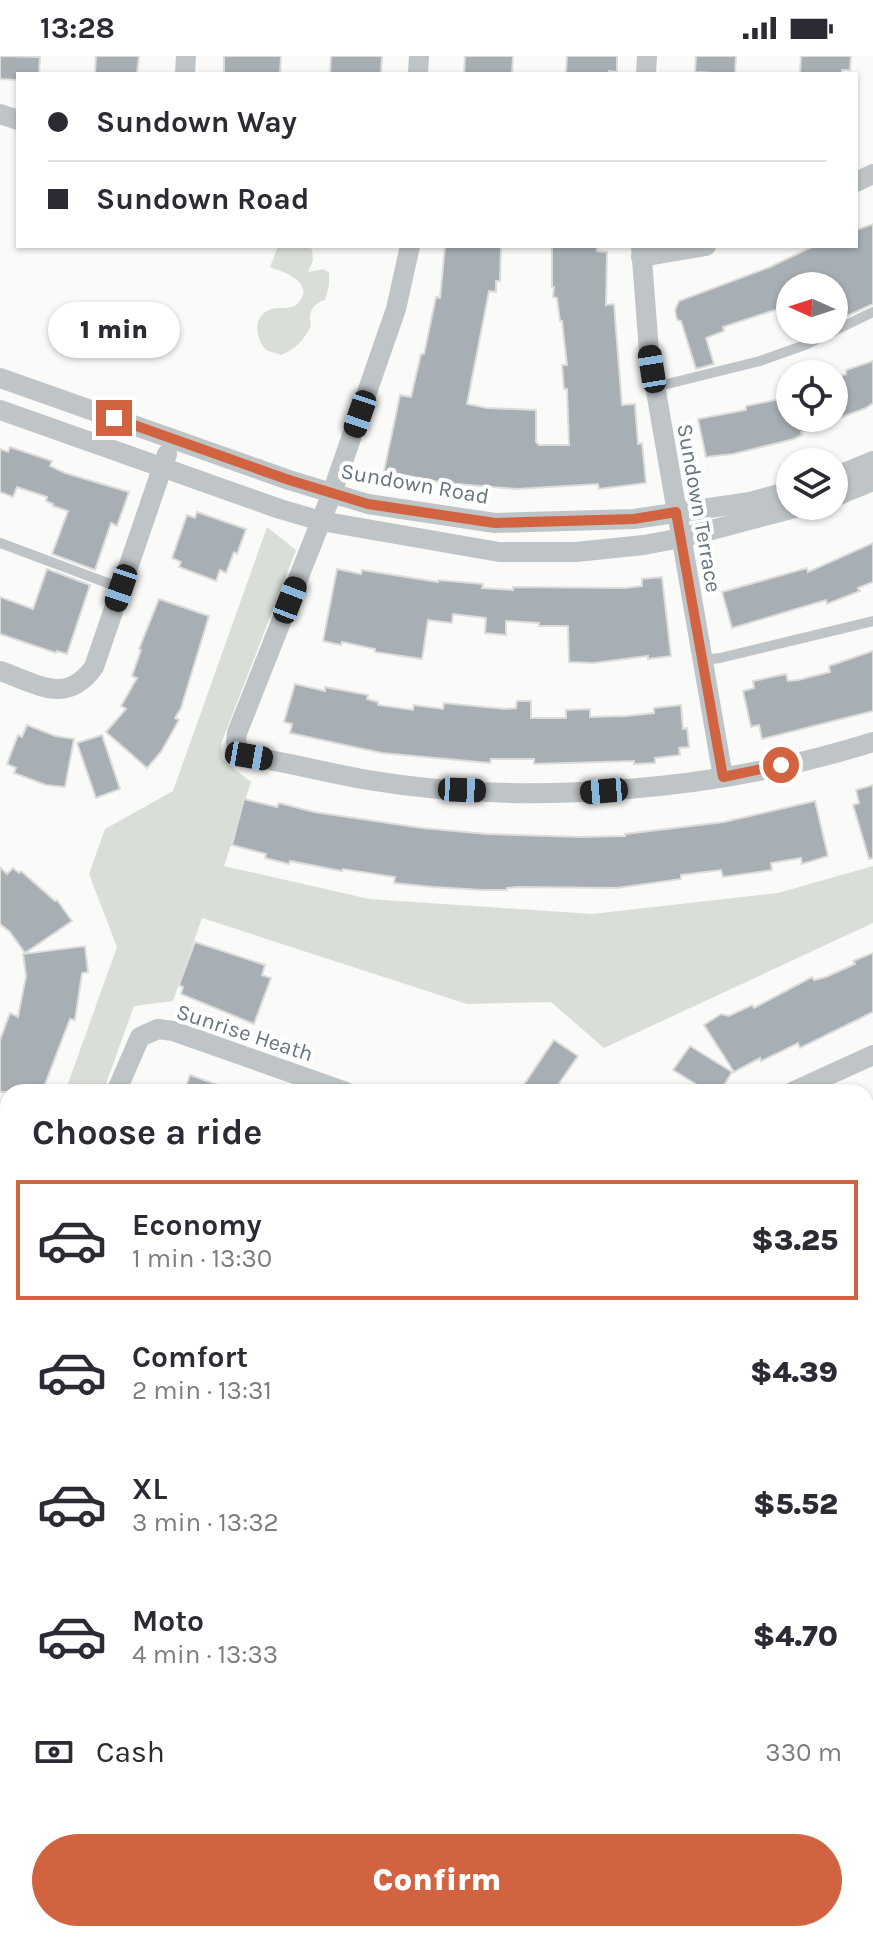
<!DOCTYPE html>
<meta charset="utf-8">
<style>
body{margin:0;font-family:Karla,sans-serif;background:#f2f2f3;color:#2b2b33;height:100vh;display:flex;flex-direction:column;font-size:30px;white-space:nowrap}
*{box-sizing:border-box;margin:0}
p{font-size:26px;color:#7c7c81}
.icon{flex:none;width:44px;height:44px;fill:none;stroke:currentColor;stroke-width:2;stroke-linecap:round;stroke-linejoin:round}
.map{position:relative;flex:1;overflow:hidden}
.side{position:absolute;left:0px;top:1028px;width:874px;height:858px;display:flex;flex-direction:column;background:#fff;border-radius:24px 24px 0 0;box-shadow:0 2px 6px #0004}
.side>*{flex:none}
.top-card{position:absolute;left:16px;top:16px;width:842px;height:176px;border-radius:0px;box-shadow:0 2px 6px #0004;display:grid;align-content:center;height:176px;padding:0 32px;background:#fff}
.needle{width:52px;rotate:273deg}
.fabs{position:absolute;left:776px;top:216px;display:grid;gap:16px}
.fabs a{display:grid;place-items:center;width:72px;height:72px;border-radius:50%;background:#fff;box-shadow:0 2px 6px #0004;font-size:40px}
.end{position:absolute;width:36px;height:36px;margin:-18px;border:10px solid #d16341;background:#fff;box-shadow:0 0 0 4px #fff}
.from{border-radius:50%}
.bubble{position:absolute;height:56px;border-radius:28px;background:#fff;box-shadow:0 2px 6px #0004;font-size:26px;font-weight:800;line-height:56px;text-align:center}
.car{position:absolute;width:24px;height:48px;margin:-24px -12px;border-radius:10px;box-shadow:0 0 6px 2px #0007;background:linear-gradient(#222 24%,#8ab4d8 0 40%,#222 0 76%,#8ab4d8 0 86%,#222 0)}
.top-card b{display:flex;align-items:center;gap:28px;height:76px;font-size:30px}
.top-card b+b{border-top:2px solid #e1e1e2}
.top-card i{width:20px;height:20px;background:#2b2b33}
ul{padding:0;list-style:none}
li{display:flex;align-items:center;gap:24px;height:120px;margin:0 16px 12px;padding:0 16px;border:4px solid transparent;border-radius:0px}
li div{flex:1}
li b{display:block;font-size:30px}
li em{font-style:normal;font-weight:800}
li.on{border-color:#d16341}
li>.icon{width:72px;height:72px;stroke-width:1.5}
h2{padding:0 32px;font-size:36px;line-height:96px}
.pay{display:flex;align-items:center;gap:20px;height:88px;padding:0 32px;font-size:30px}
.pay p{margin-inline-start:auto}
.cta{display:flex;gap:16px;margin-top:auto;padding:16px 32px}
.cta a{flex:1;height:92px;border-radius:48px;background:#d16341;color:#fff;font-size:32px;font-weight:800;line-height:92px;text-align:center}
.status{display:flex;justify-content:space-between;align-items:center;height:56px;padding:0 40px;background:#fff;direction:ltr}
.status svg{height:22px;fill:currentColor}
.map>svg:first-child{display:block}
.green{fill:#daded8}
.building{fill:#a7afb4;stroke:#dcdcda;stroke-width:2}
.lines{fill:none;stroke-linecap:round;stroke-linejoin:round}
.secondary-casing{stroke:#b4b9bd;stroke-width:31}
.lane{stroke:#bfc4c7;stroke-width:10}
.street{stroke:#bfc4c7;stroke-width:20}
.secondary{stroke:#fff;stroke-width:28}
.route{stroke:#d16341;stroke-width:10}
.labels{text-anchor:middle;stroke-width:8;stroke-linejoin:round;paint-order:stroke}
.street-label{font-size:22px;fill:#67757f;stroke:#fff}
</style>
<div class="status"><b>13:28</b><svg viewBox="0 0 49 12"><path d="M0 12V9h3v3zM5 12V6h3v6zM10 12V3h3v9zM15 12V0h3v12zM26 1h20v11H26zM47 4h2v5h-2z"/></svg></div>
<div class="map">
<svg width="873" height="1885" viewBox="0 0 873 1885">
<rect width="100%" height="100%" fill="#fafaf8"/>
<!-- green -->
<g class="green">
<path d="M278,190H305L312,193L313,205L308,216L324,213L329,217V229L325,244C311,248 308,258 311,270C304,284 296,293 281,299L266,294C255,283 252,258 272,253C278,251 285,253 291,251C296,250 299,247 301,243C312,225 283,216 270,211Z"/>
<path d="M267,471L296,494L221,688L222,703L251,726L224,810L369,843L592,858L778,837L873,810V867L604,992L551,946L467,948L202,862L173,945L134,950L103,1036H65L117,891L89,818L105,773L173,735Z"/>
<path d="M8,1196V1304L0,1325V1219Z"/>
<path d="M873,1850V1885H793L809,1878H866V1853Z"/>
<path d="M682,1878H733L757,1885H680Z"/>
</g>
<!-- building -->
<g class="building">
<path d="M0,0L40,1L39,18H18V24L0,23Z"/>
<path d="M96,0H139L137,18H95Z"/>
<path d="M224,0H281L280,18L224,17Z"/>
<path d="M331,0H382L381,18H330Z"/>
<path d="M465,0H513L512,18H464Z"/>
<path d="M567,0H617V16L609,15V18L566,17Z"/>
<path d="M696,0H736L735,18L695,16Z"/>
<path d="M801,0H851L850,14H842V18L800,17Z"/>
<path d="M873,168V248L834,266V230H790V249L723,271L724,275L706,282L714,308L696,313L681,265L677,264L675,254L679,245L770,211L814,190H856V174Z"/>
<path d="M445,190H501L500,225H496V236L489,235L467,348L487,352L536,354V386L539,389H569L567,333H564L562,309H567L562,265H560L557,242L553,241L554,231H552V190L597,191V195L607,196L606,249L614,248L622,349L635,348L638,388L642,387L646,427L599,433L598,428L517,433L444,427L384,415L400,339L411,341L421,298H424L436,241L440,242Z"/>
<path d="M873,305V347L866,352L801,376L802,379L794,383L733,398L706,401L698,363L746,354V350L790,341V362H834V322L846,318V314Z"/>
<path d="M10,391L52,405L50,410L65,417L129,436L117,470L111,467L95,514L52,498L68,455L53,450V448L46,445L47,441L17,431L13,441L0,436V393L8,396Z"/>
<path d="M197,456L246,473L237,498L234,496L226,517L220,514L216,525L179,511L181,506L172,502L187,459L195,462Z"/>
<path d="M873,487V526L858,532L860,535L827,548L826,544L732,572L722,536L807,512L808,516Z"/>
<path d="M47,513L90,529L67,598L57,595L56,597L0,578V541L33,553Z"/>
<path d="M337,513L361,518L362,514L438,526V524L483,528L482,532L513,534V531L625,532L642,530V523L662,521L671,600L648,603V600L594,607L569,606L568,570H539V567L506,565V579L485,577L486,562L453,558L452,567L428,564L422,603L375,596V593L342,586L341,589L323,585Z"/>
<path d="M159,543L209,560L181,652L175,662L179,664L161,696L147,712L106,676L126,653L121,650L137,622L132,620L141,594L139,593Z"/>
<path d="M873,595V655L762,683L759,669L751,671L743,635L754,632L753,625L786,618L788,625L798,624L830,616L829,610Z"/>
<path d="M295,628L325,635V631L368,639L367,643L378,646V649L413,654L414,649L443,653L444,647L506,653L516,652L517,645H531V662H566V654L590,653V661L626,660L654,657V652L681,649L683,673L687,672L689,691L679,692L680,699L655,702V707L634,708V705L534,708V703H491L490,707L382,697L290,677L292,668L284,666Z"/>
<path d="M27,669L55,680L74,683L65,731L46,729L14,717L16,712L7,708L18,679L22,681Z"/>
<path d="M102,679L120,733L96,742L77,687Z"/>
<path d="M873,729V802L869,803L853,749L859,747L856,734Z"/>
<path d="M244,743L277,751L279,747L314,756L422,772L487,778L582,781L625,780V778L724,766L815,745L828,800L802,808L801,802L771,807L772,814L723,821L721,814L681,819V823L617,832L517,831L507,832V834H483L433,831L394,827L395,821L343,813L342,815L290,805L289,808L265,802L266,798L232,789Z"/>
<path d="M0,811L7,818L13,812L19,817L21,815L55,845L57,844L72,865L25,897L10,876L0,868Z"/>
<path d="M195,886L265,909L262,919L271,922L254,968L181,938L183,931L179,929Z"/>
<path d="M85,890L88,916L82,917L75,964L70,963L42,1036H0V984L10,957L18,961L26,920L23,898Z"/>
<path d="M873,897V956L800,992L798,987L761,1005L760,1002L734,1016L704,969L721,958L729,960L752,949L754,952L812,921L814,924L826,921L855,908L853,905Z"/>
<path d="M554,984L578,1000L553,1036H519Z"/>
<path d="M690,990L732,1016L720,1036H709L673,1014Z"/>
<path d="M190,1019L232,1034V1036H184Z"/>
</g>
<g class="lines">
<defs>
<g id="secondary">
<path d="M0,1420L8,1423"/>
<path d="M0,1451L8,1454"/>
<path d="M866,1602L873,1599"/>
</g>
</defs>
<!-- secondary casing -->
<use href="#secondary" class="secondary-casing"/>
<!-- lane -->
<g class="lane">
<path d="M655,331L760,305L805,289L873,256"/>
<path d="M0,487L121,532"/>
<path d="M702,604L720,602L873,565"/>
<path d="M0,1583L8,1586"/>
<path d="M35,1885L38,1878"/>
<path d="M512,1885L517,1878"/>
</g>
<!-- street -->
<g class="street">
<path d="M185,18L186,0"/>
<path d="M418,18L419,0"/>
<path d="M646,18L647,0"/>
<path d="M0,58L18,64"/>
<path d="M856,126L873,118"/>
<path d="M410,190L396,253L332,437L237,677L236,686L240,695L249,700C289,707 328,717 368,724C528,751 718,735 873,686"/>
<path d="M641,190L649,295L723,721"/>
<path d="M641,201L706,190"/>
<path d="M0,322L289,424L368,448L495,467L634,463L750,446L790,435"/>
<path d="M0,354L280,453L321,465L499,496H576L644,489L681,482L802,450"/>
<path d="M834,421L873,405"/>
<path d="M834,441L873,425"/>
<path d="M0,615C38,628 66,650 94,611L167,398"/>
<path d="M116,1036L140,981L158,973L173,975L346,1036"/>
<path d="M792,1036L873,999"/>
<path d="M0,1358L8,1335"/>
<path d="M866,1372L873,1391"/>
<path d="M291,1878L302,1885"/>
<path d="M170,1885L173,1878"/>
<path d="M657,1885L659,1878"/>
</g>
<!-- secondary -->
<use href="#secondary" class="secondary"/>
</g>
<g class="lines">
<!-- route -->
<path class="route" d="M114,362L289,424L368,448L495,467L634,463L676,456L723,721L781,709"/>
</g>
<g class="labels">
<!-- street labels -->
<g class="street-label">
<text transform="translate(415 427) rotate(10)" y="8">Sundown Road</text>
<text transform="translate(700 452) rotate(80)" y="8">Sundown Terrace</text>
<text transform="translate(245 976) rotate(18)" y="8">Sunrise Heath</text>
</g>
</g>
</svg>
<div class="fabs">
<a><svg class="needle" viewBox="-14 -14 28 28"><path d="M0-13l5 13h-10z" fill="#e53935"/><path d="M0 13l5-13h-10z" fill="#7c7c81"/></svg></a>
<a><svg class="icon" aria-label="locate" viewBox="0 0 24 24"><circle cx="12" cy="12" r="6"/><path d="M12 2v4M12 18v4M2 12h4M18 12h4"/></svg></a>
<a><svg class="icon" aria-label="layers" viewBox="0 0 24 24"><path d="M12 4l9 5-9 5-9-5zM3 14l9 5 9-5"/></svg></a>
</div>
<i class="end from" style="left:781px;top:709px"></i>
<i class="end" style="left:114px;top:362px"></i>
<div class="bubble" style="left:48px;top:246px;width:132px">1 min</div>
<i class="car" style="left:652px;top:313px;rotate:351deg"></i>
<i class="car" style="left:360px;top:358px;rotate:199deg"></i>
<i class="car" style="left:121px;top:532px;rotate:199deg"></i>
<i class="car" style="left:290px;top:544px;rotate:21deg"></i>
<i class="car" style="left:249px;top:700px;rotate:100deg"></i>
<i class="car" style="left:462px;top:734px;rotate:92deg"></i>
<i class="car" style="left:604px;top:735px;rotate:265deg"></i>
<div class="top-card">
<b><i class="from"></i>Sundown Way</b>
<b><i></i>Sundown Road</b>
</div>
<section class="side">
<h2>Choose a ride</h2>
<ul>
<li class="on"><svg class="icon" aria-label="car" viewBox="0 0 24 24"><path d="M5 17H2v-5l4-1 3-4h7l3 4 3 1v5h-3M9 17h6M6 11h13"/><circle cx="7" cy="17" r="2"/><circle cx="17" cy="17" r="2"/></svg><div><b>Economy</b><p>1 min · 13:30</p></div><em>$3.25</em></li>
<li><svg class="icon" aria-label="car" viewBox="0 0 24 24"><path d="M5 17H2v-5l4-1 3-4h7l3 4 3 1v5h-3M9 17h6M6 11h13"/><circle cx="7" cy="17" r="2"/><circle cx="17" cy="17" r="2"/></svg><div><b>Comfort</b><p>2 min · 13:31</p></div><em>$4.39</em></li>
<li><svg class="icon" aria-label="car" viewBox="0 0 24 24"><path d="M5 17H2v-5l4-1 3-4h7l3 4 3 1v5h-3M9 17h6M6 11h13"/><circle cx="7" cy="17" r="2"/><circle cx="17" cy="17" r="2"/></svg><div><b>XL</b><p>3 min · 13:32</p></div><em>$5.52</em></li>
<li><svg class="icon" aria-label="car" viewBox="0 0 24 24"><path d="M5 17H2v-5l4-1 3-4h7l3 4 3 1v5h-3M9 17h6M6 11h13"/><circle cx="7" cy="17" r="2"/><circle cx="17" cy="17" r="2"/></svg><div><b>Moto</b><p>4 min · 13:33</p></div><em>$4.70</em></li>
</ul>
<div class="pay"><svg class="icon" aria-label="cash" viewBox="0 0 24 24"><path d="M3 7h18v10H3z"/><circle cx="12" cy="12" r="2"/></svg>Cash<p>330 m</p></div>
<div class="cta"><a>Confirm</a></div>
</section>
</div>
